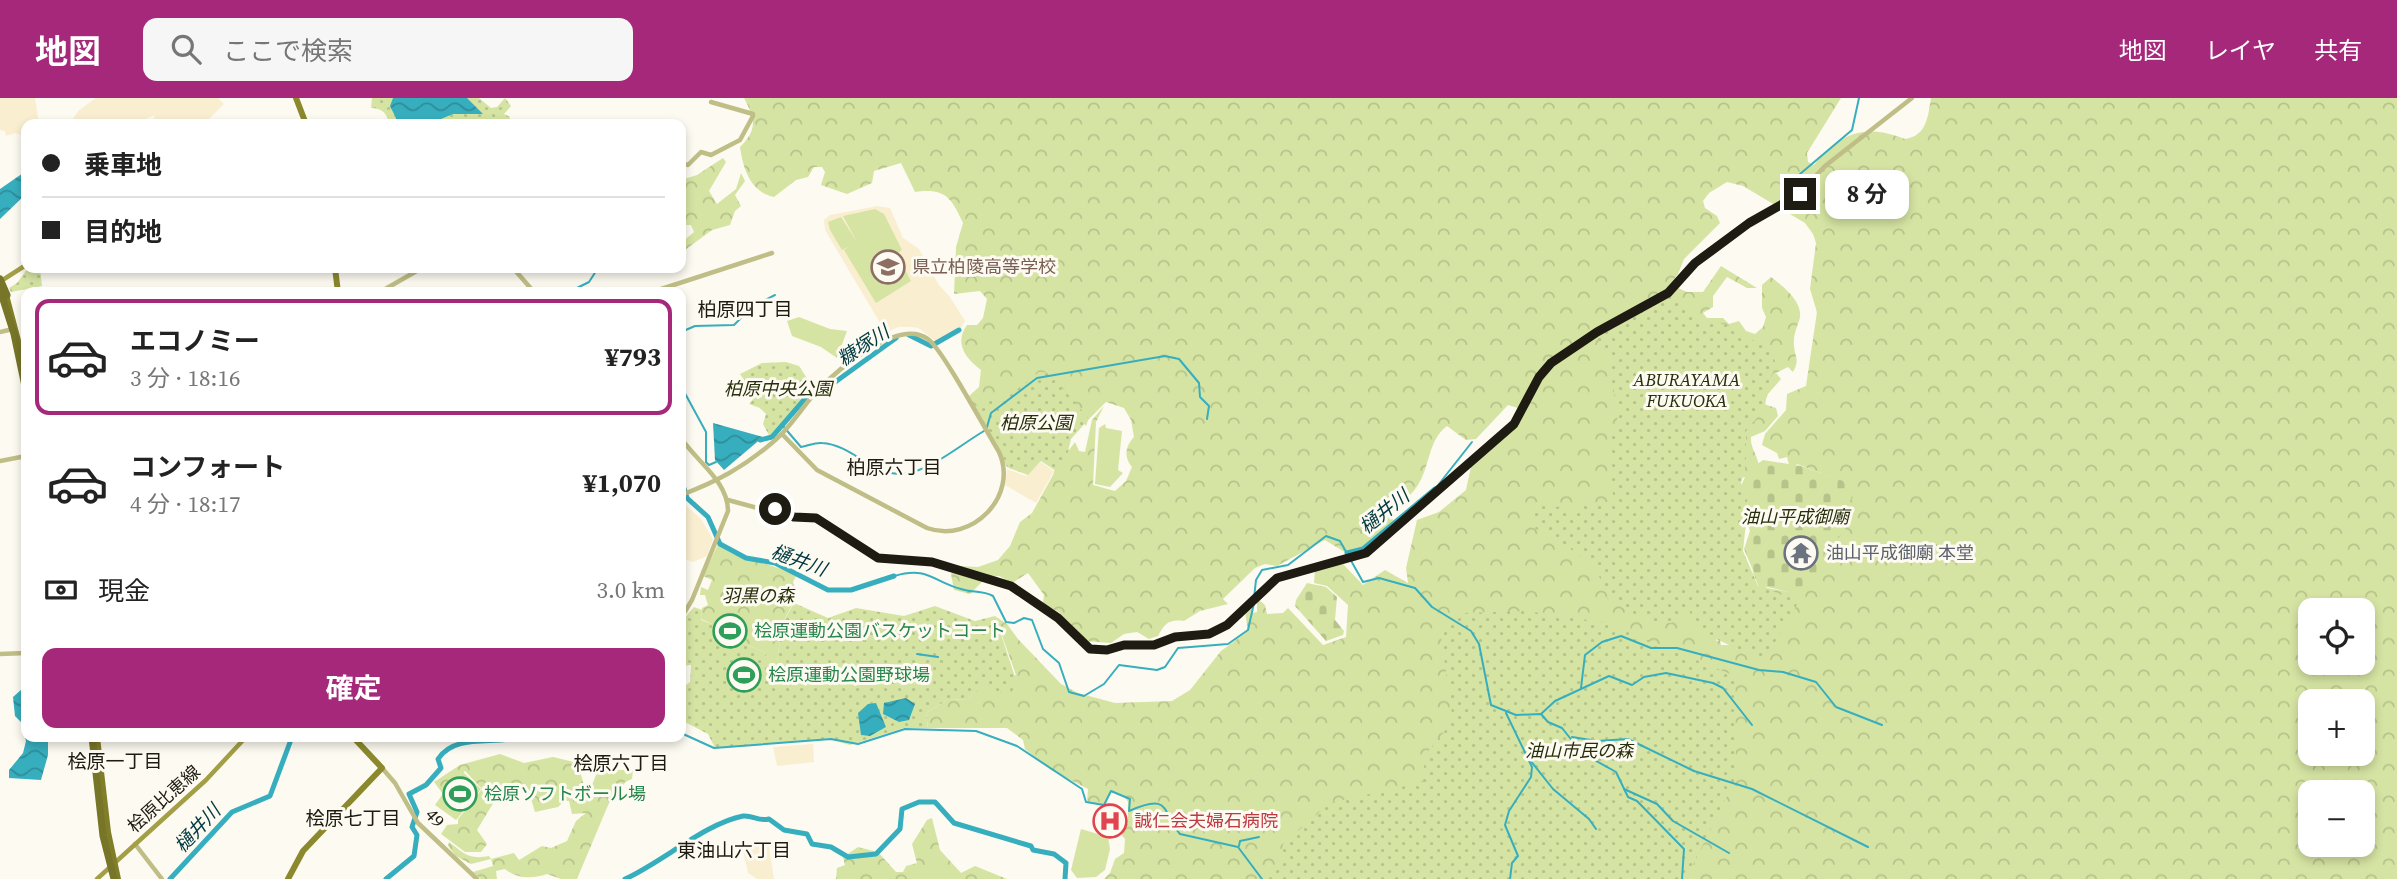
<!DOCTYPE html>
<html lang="ja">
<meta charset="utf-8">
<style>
body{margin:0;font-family:"Source Serif 4","Noto Sans JP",serif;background:#f6f6f6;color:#222;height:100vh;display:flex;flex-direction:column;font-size:26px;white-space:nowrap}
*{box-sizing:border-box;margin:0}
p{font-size:23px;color:#767676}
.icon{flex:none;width:38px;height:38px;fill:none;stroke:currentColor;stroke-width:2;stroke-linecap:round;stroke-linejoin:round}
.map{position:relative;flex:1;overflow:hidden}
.sheet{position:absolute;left:21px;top:189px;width:665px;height:455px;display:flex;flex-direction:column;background:#fff;border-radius:14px;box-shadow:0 4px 10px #0003}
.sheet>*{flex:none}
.guide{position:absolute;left:21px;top:21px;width:665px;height:154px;border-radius:14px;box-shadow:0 4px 10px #0003;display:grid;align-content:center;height:154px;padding:0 21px;background:#fff}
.buttons{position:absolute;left:2298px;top:500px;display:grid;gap:14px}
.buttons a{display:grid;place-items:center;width:77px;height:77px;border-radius:14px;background:#fff;box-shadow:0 4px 10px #0003;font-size:35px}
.end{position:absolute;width:32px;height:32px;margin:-16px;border:9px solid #1e1b13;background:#fff;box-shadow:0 0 0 4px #fff}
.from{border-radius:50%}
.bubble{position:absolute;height:49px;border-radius:14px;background:#fff;box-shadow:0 4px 10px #0003;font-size:23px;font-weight:700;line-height:49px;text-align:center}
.guide b{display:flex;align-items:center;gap:24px;height:66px;font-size:26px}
.guide b+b{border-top:2px solid #e0e0e0}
.guide i{width:18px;height:18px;background:#222}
ul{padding:12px 0 0;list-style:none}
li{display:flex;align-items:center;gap:21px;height:116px;margin:0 14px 10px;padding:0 7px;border:4px solid transparent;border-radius:14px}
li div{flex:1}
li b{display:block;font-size:26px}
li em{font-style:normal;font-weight:700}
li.current{border-color:#a5287b}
li>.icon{width:63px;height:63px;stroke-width:1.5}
.pay{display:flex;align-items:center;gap:18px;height:77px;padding:0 21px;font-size:26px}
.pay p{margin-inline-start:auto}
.primary-button{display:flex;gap:14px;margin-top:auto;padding:14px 21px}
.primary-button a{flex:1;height:80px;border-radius:14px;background:#a5287b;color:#fff;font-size:28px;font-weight:700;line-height:80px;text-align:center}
header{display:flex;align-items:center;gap:42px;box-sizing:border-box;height:98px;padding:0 35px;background:#a5287b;color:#fff}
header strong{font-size:33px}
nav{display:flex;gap:38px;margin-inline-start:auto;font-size:24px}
.search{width:490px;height:63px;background:#f6f6f6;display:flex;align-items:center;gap:18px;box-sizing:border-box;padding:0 24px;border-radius:14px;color:#767676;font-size:26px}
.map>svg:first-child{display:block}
.built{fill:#f9eed0}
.grass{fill:#d5e4a3}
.forest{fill:url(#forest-crowns);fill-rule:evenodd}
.cemetery{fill:url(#cemetery-stones)}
.park{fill:url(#park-dots)}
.water{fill:url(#water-waves)}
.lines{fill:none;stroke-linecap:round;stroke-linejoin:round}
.stream{stroke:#37aebe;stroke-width:2}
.river{stroke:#37aebe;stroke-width:5}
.tertiary{stroke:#bfbe86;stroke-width:4.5}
.secondary{stroke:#a29f46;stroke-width:4.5}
.primary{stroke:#8b882d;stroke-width:6}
.trunk{stroke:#817e2a;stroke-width:6}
.motorway-bridge{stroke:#777527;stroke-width:7}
.route{stroke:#1e1b13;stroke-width:9}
.labels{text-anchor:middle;stroke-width:6;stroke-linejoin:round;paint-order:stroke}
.education-label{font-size:18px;fill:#785e54;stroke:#fdfaf1;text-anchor:start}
.park-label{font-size:18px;font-style:italic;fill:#272e0b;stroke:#fdfaf1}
.worship-label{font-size:18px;fill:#5b616d;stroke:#fdfaf1;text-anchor:start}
.leisure-label{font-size:18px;fill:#27864d;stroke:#fdfaf1;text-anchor:start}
.street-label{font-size:18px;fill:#1e1b13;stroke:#fdfaf1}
.health-label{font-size:18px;fill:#be3a42;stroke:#fdfaf1;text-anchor:start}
.neighbourhood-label{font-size:19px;fill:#1e1b13;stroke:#fdfaf1}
.water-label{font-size:19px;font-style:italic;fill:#013940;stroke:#fdfaf1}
</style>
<header>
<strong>地図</strong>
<div class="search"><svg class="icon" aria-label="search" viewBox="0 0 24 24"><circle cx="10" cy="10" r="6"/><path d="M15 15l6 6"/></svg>ここで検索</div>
<nav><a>地図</a><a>レイヤ</a><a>共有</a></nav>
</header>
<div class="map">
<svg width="2397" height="781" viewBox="0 0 2397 781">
<defs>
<pattern id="forest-crowns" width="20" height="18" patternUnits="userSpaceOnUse" patternTransform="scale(1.75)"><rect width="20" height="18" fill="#d5e4a3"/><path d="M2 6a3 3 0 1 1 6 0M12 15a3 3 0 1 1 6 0" fill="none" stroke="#b6c38b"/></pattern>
<pattern id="cemetery-stones" width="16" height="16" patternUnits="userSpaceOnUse" patternTransform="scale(1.75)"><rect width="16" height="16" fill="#d5e4a3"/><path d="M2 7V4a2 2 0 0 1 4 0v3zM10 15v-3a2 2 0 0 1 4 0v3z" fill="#b6c38b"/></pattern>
<pattern id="park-dots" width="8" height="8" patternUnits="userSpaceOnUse" patternTransform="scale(1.75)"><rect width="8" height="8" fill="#d5e4a3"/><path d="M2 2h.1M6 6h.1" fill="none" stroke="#b6c38b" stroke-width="1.8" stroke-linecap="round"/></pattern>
<pattern id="water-waves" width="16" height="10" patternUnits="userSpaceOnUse" patternTransform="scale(1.75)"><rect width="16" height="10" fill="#37aebe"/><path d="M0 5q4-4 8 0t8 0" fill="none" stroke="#2e8d99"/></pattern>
</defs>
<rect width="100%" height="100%" fill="#fdfaf1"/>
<!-- built -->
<g class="built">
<path d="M0,0H35L39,26H26V39L16,35L6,38L5,33L0,32Z"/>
<path d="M96,0H218L224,6L204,26H152L155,17L134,26H70L78,13Z"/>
<path d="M877,108L890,110L903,140L919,151L939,187L950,199L965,223L960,231L937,244L918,230L912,229H898L886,235L825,132L824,122L830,117Z"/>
<path d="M1041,364L1054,373L1036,405L1005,387L1007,371L1026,378Z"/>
<path d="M681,403L701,421L713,441L707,458L693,464L681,460Z"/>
<path d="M813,646L814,664L777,668L773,649Z"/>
<path d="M754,748L769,749L774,781H757L748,775L743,752Z"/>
</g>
<!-- grass -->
<g class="grass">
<path d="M875,111L884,116L902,152L897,156L911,183L876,205L844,152L850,148L842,152L830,132L828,124L841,119L857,144L843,118Z"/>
<path d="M799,219L830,231L847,233L837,260L821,249L792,238L787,223Z"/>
<path d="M1105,326L1106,330L1122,333L1118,372L1123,375L1110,389L1095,386L1099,330Z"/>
<path d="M463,674L481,691L456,722L435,707L449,687Z"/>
<path d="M1081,731L1108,739L1110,751L1105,772L1096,779L1077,780L1071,772Z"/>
<path d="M932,751L951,781H861L849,774L847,762C868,756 883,764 898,778L915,773Z"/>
</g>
<!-- forest -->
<g class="forest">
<path d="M744,0H1841L1807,55L1808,64L1814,67C1841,33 1867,26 1905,41C1927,38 1928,18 1931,0H2397V781H1104L1110,775L1115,761L1124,755L1125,741L1120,735L1128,725V704L1123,697L1111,694L1104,708L1087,704L1088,691L1051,672L1025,651L1023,642L1007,630H928L926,615L947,602L968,601L982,587L1016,577L995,518L1007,526L1018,541L1061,586L1078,595L1115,605L1172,603L1190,592L1221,553L1248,533L1245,514L1253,506L1252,515L1257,514V500L1265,507L1267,516L1283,515L1288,510L1323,547L1346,539L1348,507L1327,488L1314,485L1315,471L1343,466L1363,487L1385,472L1408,485L1406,470L1417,422L1439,414L1466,392L1472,364L1519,326L1521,311L1508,307L1476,341L1466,342L1447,328C1428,342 1430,368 1418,387C1412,397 1403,403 1394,410L1392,430L1361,455L1351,458L1325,442L1277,468L1265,466L1255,470L1223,501L1228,506L1200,513L1184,523C1169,521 1165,525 1158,538L1149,541L1137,534L1124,536L1111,545L1083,543L1059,514L1043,506L1044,497L1028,475L1012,485L999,478L987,479L970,496L954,492L951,476L959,468L978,469L998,462L1010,448L1020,424L1032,415L1053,377L1063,346L1069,352L1075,344L1079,353L1085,354L1092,322L1104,308L1096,324L1093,387L1115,393L1126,383L1132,369C1123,359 1126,347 1134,339L1131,322L1124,310L1106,304L1088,322L1086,328L1082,323L1064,330L1028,376L1007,369L969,298L979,289L981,272C965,260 954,245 967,227H977L983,220L987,201L980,193L954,196L956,149L963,125C951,99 945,90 915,94L901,65L874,73L872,85L847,96L821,87L825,74L822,69H814L808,79L796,82L774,99C750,94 743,70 740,49C758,31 755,21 744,0ZM1727,84L1743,88L1805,125L1813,136L1816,145L1810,191L1817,214L1806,288L1787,296L1786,312L1765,336L1762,347L1777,355L1779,361L1787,359L1789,367L1794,370L1797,366L1844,384L1840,420L1788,494L1767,490L1752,473L1759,489L1737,551L1735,547H1721L1720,542L1716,543L1718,537L1682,507L1624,404L1618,291L1603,236L1596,237V233L1664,194L1678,176L1684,161L1720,125L1717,118L1705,110L1703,103L1709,95ZM2310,513H2362V565H2310ZM2310,604H2362V656H2310ZM2310,695H2362V747H2310Z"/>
<path d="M723,60L726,64L709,93L717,106L736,91L741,75L745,83L735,97L741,108L735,113L730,127L712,132L681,155V145L694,134L691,127H681V82L697,77Z"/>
<path d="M1721,168L1757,190H1747L1727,179L1713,198V209L1703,215L1707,220H1723L1729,226L1739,223L1746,233L1755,236L1763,229L1766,219L1762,210V187L1771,179C1781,187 1806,205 1799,223C1796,231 1793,239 1794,248C1795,259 1800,262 1793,274L1788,269L1776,275L1781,281L1768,296L1765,304L1714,233L1671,197L1678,190L1687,194H1703Z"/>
<path d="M1764,306L1776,310L1778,318L1765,333L1751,339C1750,350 1758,357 1759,369C1760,381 1752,409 1745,416L1748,405L1741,388L1745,379L1741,380L1724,329Z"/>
<path d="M718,446C740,466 772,463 796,478L793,484L798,496L782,526L776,573L764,554L735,542V526H712L701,521L702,510L708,507L705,497H700L701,489L708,492L712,482L703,478Z"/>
<path d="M500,656L524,665L553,659L578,665L584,688L590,692L598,672H633L632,681L625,684L617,702L611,701L606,712L577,781H561L547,776C531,781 517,781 505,771L496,773L497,781H481L473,774L493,768L491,761L471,766L456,758L448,748L449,744C464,755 468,762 489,758L491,761L514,755L519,762L542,748L551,750L567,743L576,723L586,715L572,716L569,703H564L558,709L535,714L531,701L521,687L503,689L477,732L487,746L481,754H465L441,736L447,727L458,726V721L482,691L465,673L448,686L443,696L434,684L460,667Z"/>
<path d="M932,720L940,752L961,775L975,768L1007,781H943L941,769L931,761L911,781H836L837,770L845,767L843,759L858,749L878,754L896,774H903L906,768L917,765L912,746L927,722Z"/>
</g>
<!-- cemetery -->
<g class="cemetery">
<path d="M1763,362L1801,368L1843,383L1853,400L1842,408L1841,421L1846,432L1827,451L1811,485L1788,494L1759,487L1744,451L1750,433L1746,420L1756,367Z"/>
<path d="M1307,485L1326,489L1337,499L1335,522L1344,533L1343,537L1326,543L1295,508L1296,502Z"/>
</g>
<!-- park -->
<g class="park">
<path d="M372,0H479L491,10L497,9L505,0L511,8L504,16L510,19L509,26L456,21L447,26H389C387,15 382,10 371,10Z"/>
<path d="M28,170H40L42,188L11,194L9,190L17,185Z"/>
<path d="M1672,195L1704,223L1727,227L1771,253L1776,266L1767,289L1765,310L1746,333V366L1741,385L1748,405L1743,453L1758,488L1799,503L1764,563L1703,535L1689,513L1671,525L1648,523L1608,502C1603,465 1564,446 1534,430L1536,404L1573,412L1578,406L1615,403L1611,390L1609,346L1618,318L1607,254L1596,239Z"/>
<path d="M786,264L799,268L814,291L770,339L763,326L766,316L760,310L749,306L755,299L740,276L762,265Z"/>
<path d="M1039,274L1050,275L1089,321L1071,341L1065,366L1056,373L1041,363L1028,377L1009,370L974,309L986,302L1010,297Z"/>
<path d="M794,505L828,520L856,510L904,518L935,508L975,523L995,518L1018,588L1015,592L993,594L982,588L968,601L947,602L926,615L928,630H904L850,647L828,641L715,650L708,636L681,622V591L690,584L691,567L681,568V524L694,509L702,512L701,522L712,526H735V542L764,554L776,572L782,526Z"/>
<path d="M1527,513L1607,525L1735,578L1736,680L1686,781H1264L1280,770L1283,746L1330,705L1423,684L1425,657L1453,623L1440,531L1463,515Z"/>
</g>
<!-- water -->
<g class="water">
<path d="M393,0H467L483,16H453L429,26H395L396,20L390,8Z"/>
<path d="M26,73V96L0,121V91Z"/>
<path d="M713,325L763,339L724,372L715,362Z"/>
<path d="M22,591L26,592V639H48V657L41,682L9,680V672L23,655L26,643L22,625L15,618L13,599Z"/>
<path d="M906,600L915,606L909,622L899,624L883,616L884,605Z"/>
<path d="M876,605L886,629L870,638L861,637L858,615L868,606Z"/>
</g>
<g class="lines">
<!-- stream -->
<g class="stream">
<path d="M1783,105L1800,76L1852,32L1859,0"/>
<path d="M569,194L589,184L598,170"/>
<path d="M681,234L695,228L734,227L753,208L775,197"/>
<path d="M681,288L706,334V364L709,367L716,364"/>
<path d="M783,328L801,349C808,348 815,344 822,345C856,347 876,385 913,374C937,367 962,346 984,333"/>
<path d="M987,329L991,315L1037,280L1165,258L1179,261L1199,285L1200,299L1209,308L1207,321"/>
<path d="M1435,391L1472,344"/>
<path d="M894,478C928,468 932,483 961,491C972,495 982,492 993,498L1006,524L1014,525L1024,520L1032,522L1043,551L1059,565L1069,594L1084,598L1104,586L1119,567L1157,572L1165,569L1178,550L1228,546L1248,532L1254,505"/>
<path d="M1254,500L1256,482L1262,472L1288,467L1326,438L1340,443L1363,484L1379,480L1415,490L1432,509L1471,533L1479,546L1491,607L1516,617L1541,616L1548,624L1562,630L1582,655L1616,674L1628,699L1637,703L1684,751L1682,781"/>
<path d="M917,556L938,559"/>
<path d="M1581,590L1585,557L1602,544L1621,538L1651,550H1677L1759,572L1783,574L1816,584L1836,609L1882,627"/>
<path d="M1506,615L1532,669L1531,679L1509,713L1505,727L1518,758L1512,765L1510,781"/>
<path d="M1541,616L1555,603L1609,578L1632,587L1644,579L1666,575L1713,585L1723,590L1752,627"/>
<path d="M681,635L714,650L831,641L858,646L905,631L976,633L1017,648L1082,691L1086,704L1104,707L1111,693L1130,701L1129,713C1172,694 1161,714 1180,736L1238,749L1262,781"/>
<path d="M1572,639L1597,643L1628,641L1694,673L1752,691L1868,749"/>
<path d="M1530,662L1553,691L1589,721L1596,731"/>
<path d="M1624,691L1657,706L1673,723L1729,755"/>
<path d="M1239,748L1240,743L1259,739"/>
</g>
<!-- river -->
<g class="river">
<path d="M909,237L931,248L959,232"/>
<path d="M760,342L772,339L810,295H820L896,240"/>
<path d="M681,381L687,400L708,419L720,446L746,460L775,465L828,492H851L894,478"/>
<path d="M1347,455L1363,451L1435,391"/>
<path d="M170,781L232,714L270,698L292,639"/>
<path d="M386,781L414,758L417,737L412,729L417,714L409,696L426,687L441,670L438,661C455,635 494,647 520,639"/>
<path d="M625,781C661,765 706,725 743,718C753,717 759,724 769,721L784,732L807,736L812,746L831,749L848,759L876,756L900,731L902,711L919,704H935L954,725L1031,748L1033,752L1054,756L1066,765L1065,781"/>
</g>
<!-- tertiary -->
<g class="tertiary">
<path d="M681,65L688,67L701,54L711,57L740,42L753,18V16L711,4"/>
<path d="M513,170L534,194"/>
<path d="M380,194L422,170"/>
<path d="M652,194L772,155"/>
<path d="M0,234L13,231"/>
<path d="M681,340C697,364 728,383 728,413L692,502L681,520"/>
<path d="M0,363L26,358"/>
<path d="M681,397C716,384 744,369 773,344C790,330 801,311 815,295C836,273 898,219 928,241C943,252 986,333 999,354C1019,398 972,446 927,430L817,372L782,336"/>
<path d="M728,402L761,411L780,412L794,419H813L878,460L932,464L979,479L995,481L1011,488L1058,520L1090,551L1107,552L1124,547H1154L1175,539L1209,536L1227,527L1277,480L1366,455L1514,326L1539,279L1551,265L1597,234L1668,195L1695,165L1756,121L1793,102L1825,68L1912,0"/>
<path d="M0,556L26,555"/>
<path d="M382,670L395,685L418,725L477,781"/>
<path d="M135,746L162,781"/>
</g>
<!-- secondary -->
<g class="secondary">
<path d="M1,183L26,167"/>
<path d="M97,781L206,682L246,639"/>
</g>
<!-- primary -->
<g class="primary">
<path d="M296,0L306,26"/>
<path d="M335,170L338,194"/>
<path d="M288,781L303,753L382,670L353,639"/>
</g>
<!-- trunk -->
<g class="trunk">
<path d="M5,193L26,273"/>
<path d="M97,639L108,734L118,781"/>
</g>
<!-- motorway-bridge -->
<g class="motorway-bridge">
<path d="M0,181L7,197"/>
<path d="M0,192L14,236L26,293"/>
<path d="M92,639L103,738L114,781"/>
</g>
</g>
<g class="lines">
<!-- route -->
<path class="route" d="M775,411L794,419L816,420L878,460L932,464L1011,488L1058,520L1090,551L1107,552L1124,547H1154L1175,539L1209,536L1227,527L1277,480L1366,455L1514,326L1539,279L1551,265L1597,234L1668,195L1695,165L1749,125L1800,96"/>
</g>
<!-- icons -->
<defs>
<symbol id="school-ring" viewBox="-11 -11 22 22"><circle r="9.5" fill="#fdfaf1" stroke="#8d6e63" stroke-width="1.5"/><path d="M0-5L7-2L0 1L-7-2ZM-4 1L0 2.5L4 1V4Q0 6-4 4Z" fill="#8d6e63"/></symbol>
<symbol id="temple-ring" viewBox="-11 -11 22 22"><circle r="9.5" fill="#fdfaf1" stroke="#6b7280" stroke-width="1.5"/><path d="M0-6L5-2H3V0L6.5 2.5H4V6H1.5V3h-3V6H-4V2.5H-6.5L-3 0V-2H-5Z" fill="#6b7280"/></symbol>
<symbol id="stadium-ring" viewBox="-11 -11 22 22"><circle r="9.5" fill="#fdfaf1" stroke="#2e9e5b" stroke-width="1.5"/><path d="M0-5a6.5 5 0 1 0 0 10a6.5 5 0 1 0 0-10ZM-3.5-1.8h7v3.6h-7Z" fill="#2e9e5b"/></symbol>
<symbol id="hospital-ring" viewBox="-11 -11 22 22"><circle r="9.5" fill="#fdfaf1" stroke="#e0444e" stroke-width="1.5"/><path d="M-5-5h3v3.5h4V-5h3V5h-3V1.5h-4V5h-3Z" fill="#e0444e"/></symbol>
</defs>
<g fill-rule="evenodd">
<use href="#school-ring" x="869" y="150" width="38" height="38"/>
<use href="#temple-ring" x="1782" y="436" width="38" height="38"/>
<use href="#stadium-ring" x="711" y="514" width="38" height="38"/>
<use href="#stadium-ring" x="725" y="558" width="38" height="38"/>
<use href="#stadium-ring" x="441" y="677" width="38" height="38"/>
<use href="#hospital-ring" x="1091" y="704" width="38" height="38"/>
</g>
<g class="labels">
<!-- education labels -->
<g class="education-label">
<text x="912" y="175">県立柏陵高等学校</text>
</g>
<!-- park labels -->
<g class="park-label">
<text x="1687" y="288">ABURAYAMA<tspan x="1687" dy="21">FUKUOKA</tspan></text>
<text x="778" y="297">柏原中央公園</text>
<text x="1036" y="331">柏原公園</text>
<text x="1795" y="425">油山平成御廟</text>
<text x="758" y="504">羽黒の森</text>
<text x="1579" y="659">油山市民の森</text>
</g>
<!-- worship labels -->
<g class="worship-label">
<text x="1826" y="461">油山平成御廟 本堂</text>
</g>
<!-- leisure labels -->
<g class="leisure-label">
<text x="754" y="539">桧原運動公園バスケットコート</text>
<text x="768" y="583">桧原運動公園野球場</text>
<text x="484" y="702">桧原ソフトボール場</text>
</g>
<!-- street labels -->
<g class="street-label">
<text transform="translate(164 701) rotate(-42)" y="6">桧原比恵線</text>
<text transform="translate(435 720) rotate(49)" y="6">49</text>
</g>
<!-- health labels -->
<g class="health-label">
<text x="1134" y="729">誠仁会夫婦石病院</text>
</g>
<!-- neighbourhood labels -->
<g class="neighbourhood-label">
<text x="745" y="218">柏原四丁目</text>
<text x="894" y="376">柏原六丁目</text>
<text x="115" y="670">桧原一丁目</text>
<text x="621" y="672">桧原六丁目</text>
<text x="353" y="727">桧原七丁目</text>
<text x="734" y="759">東油山六丁目</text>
</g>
<!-- water labels -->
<g class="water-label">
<text transform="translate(863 247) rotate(-33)" y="7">糠塚川</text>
<text transform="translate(1384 413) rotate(-39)" y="7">樋井川</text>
<text transform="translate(799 462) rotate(20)" y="7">樋井川</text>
<text transform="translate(197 730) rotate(-47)" y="7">樋井川</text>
</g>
</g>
</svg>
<div class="buttons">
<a><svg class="icon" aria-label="locate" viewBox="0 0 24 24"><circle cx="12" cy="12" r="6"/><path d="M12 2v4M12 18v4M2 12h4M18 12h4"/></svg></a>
<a>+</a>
<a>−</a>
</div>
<i class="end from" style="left:775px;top:411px"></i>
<i class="end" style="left:1800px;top:96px"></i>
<div class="bubble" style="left:1825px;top:72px;width:84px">8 分</div>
<div class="guide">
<b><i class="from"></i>乗車地</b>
<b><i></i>目的地</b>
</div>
<section class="sheet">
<ul>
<li class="current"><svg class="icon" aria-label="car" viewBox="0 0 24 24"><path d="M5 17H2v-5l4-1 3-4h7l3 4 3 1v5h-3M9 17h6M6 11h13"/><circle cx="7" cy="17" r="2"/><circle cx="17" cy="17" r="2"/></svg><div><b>エコノミー</b><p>3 分 · 18:16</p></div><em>¥793</em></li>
<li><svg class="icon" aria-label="car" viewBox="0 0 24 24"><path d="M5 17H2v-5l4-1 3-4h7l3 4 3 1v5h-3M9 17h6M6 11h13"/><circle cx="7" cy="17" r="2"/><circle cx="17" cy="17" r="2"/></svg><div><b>コンフォート</b><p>4 分 · 18:17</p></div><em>¥1,070</em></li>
</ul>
<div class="pay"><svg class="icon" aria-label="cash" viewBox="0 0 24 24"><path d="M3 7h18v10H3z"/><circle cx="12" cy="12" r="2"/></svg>現金<p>3.0 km</p></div>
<div class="primary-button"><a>確定</a></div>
</section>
</div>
